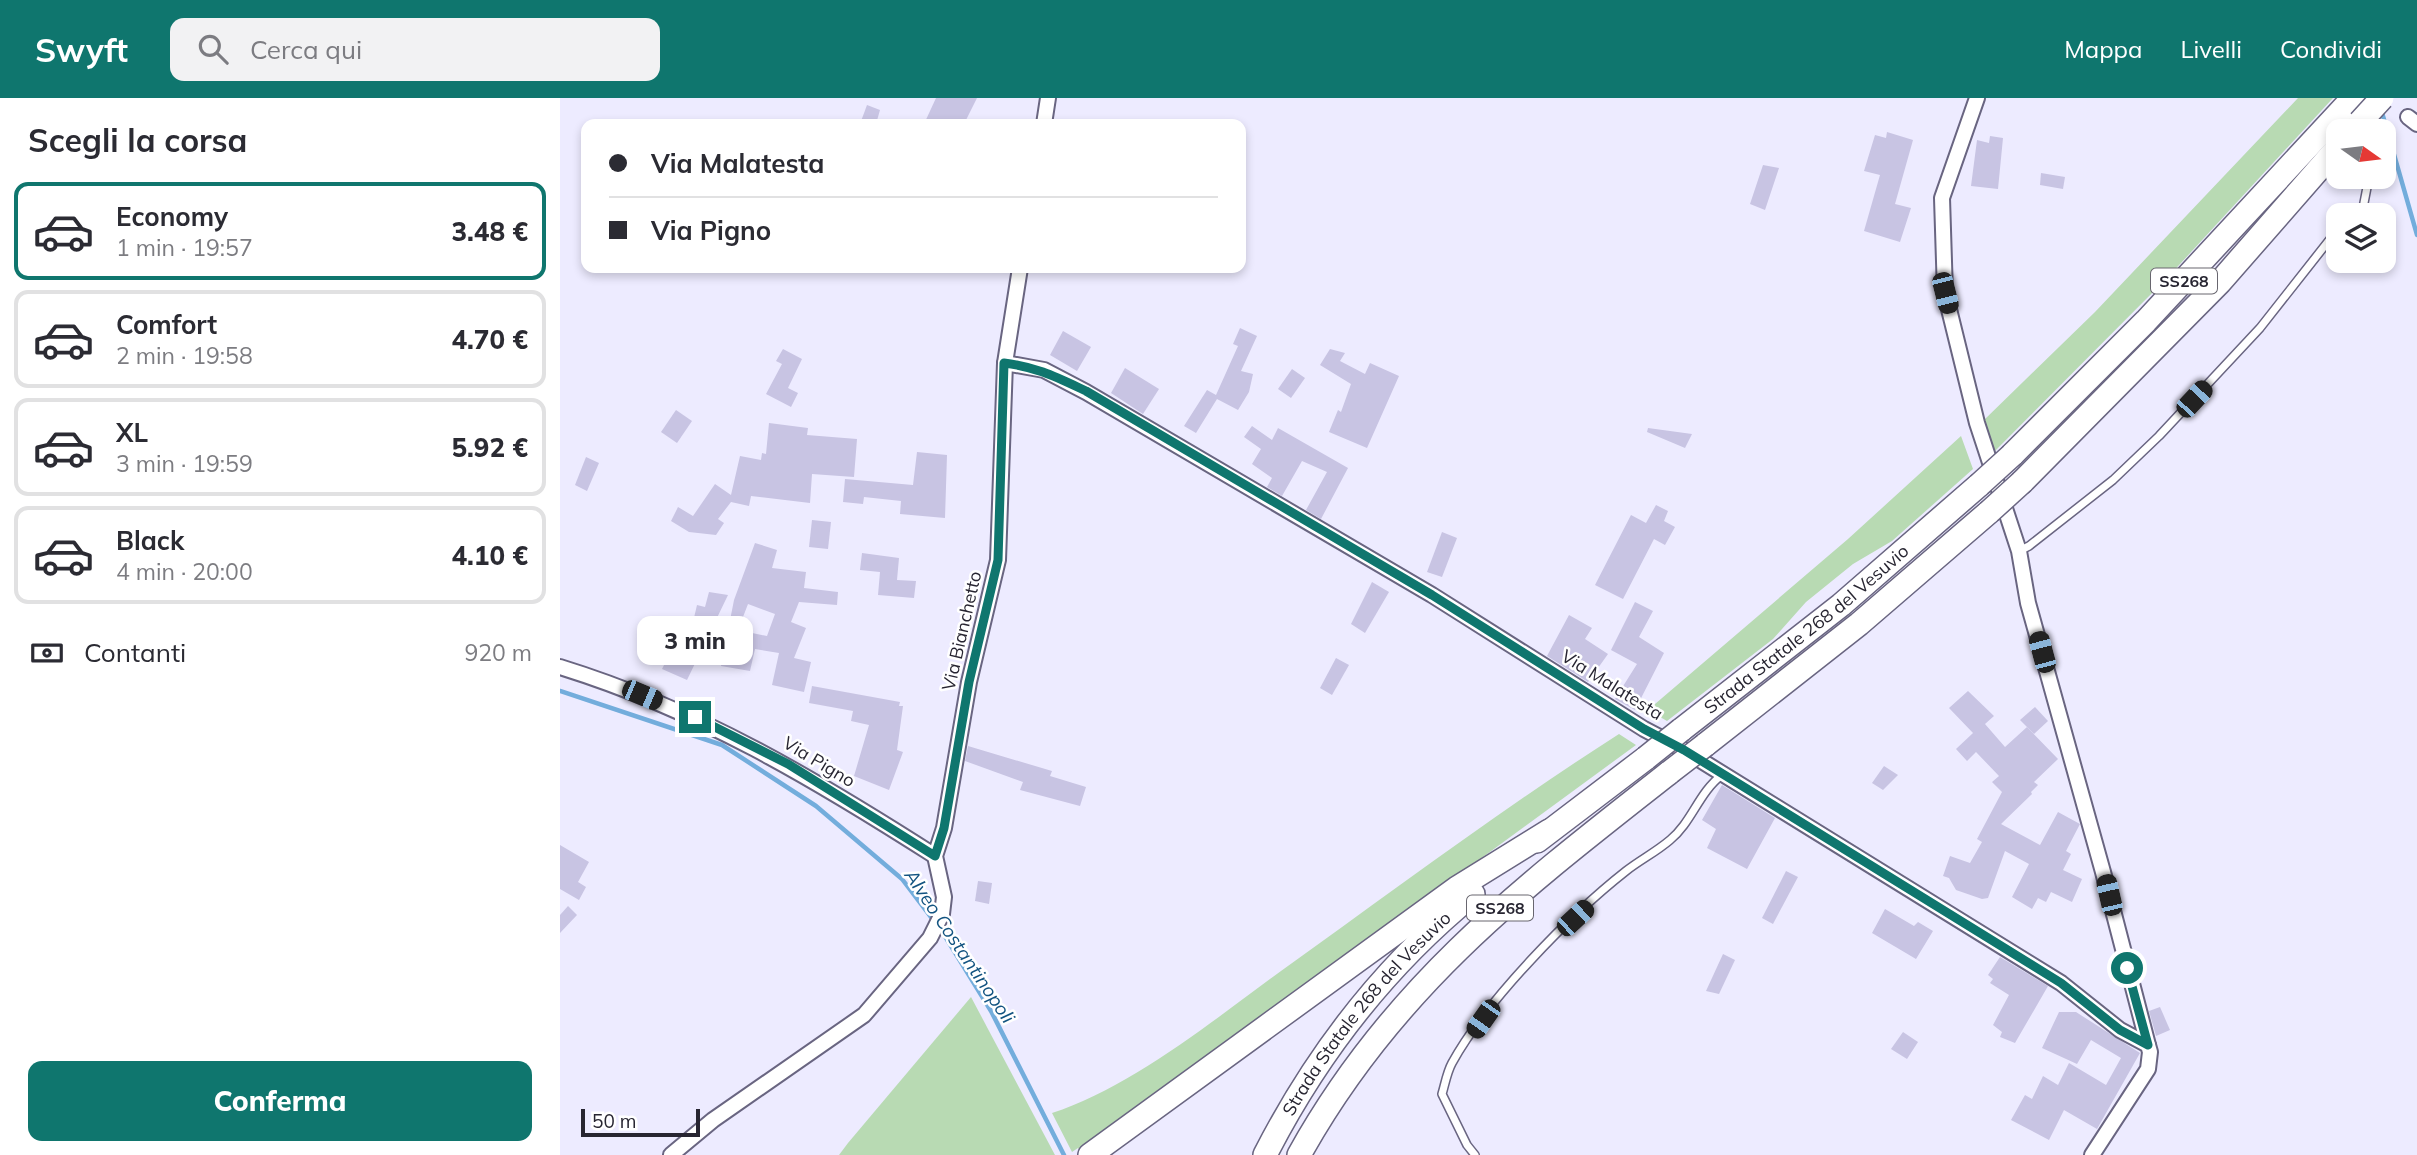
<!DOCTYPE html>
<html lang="it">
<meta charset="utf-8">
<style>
body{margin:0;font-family:Mulish,sans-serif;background:#f2f2f3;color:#2b2b33;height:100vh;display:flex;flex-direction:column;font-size:26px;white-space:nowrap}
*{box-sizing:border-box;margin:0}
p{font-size:23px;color:#7c7c81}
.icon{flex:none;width:38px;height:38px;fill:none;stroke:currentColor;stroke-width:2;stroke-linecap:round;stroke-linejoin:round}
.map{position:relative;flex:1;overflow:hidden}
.side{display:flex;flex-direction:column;background:#fff;width:560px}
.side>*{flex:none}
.top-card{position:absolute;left:21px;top:21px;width:665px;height:154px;border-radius:14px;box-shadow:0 4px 10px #0003;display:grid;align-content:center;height:154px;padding:0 28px;background:#fff}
.needle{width:46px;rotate:104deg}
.tools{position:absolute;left:1766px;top:21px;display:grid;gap:14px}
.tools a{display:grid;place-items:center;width:70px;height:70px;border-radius:14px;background:#fff;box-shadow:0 4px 10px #0003;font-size:35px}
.scale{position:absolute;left:21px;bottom:18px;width:119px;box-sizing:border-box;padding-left:7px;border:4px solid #272531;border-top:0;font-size:19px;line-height:24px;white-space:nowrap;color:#272531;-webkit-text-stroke:5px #fff;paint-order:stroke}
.end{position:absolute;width:32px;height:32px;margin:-16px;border:9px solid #0f766e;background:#fff;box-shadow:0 0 0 4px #fff}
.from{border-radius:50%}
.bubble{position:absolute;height:49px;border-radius:14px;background:#fff;box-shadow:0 4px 10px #0003;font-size:23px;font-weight:800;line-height:49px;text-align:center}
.car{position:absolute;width:21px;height:42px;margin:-21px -10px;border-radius:9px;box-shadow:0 0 5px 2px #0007;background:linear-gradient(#222 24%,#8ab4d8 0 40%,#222 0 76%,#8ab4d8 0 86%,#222 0)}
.top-card b{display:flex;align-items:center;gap:24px;height:66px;font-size:26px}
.top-card b+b{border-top:2px solid #e1e1e2}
.top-card i{width:18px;height:18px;background:#2b2b33}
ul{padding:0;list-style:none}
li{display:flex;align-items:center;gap:21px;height:98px;margin:0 14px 10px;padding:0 14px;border:4px solid #e1e1e2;border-radius:14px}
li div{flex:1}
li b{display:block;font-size:26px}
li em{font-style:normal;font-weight:800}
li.on{border-color:#0f766e}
li>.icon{width:63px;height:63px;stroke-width:1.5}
h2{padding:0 28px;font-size:32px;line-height:84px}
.pay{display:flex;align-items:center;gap:18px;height:77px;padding:0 28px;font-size:26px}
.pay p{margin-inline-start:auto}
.cta{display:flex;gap:14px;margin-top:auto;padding:14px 28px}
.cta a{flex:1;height:80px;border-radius:14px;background:#0f766e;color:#fff;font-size:28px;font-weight:800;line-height:80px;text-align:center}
header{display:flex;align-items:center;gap:42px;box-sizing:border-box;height:98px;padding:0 35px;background:#0f766e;color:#fff}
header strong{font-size:33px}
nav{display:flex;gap:38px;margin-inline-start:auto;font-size:24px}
.search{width:490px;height:63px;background:#f2f2f3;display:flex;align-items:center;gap:18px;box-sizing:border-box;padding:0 24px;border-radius:14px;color:#7c7c81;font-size:26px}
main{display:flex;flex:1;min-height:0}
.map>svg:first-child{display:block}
.green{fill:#b8dab3}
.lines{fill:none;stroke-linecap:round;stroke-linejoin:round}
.stream{stroke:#73addc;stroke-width:4.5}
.building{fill:#c8c4e3;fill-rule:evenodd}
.service-casing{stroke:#696581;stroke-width:10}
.minor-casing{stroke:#696581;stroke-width:18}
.trunk-casing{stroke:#696581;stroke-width:26}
.service{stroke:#fff;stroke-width:7}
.minor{stroke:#fff;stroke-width:14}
.trunk{stroke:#fff;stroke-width:23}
.trunk-bridge-casing{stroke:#696581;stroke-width:26;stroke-linecap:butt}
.trunk-bridge{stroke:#fff;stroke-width:23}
.route{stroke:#0f766e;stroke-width:9}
.labels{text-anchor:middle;stroke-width:5;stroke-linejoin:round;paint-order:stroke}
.shield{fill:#fff;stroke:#68666f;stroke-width:2}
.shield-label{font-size:16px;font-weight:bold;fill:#272531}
.street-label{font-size:18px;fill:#272531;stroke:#fff}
.water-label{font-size:19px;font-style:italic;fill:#135481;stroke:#fff}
</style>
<header>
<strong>Swyft</strong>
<div class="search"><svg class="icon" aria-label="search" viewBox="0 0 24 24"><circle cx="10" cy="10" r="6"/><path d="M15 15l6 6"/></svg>Cerca qui</div>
<nav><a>Mappa</a><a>Livelli</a><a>Condividi</a></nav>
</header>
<main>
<section class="side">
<h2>Scegli la corsa</h2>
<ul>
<li class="on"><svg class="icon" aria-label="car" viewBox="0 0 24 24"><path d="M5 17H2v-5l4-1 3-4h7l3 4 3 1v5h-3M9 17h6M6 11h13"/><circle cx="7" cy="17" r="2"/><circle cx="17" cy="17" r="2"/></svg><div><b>Economy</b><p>1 min · 19:57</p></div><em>3.48 €</em></li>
<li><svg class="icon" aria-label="car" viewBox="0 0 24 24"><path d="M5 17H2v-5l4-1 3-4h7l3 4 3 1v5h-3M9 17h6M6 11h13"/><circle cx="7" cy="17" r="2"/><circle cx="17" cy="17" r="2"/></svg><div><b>Comfort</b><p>2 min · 19:58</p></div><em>4.70 €</em></li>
<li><svg class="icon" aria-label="car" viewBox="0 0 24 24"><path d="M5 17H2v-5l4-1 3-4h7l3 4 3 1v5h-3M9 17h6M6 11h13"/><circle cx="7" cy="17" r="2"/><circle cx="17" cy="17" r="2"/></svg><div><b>XL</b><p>3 min · 19:59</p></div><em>5.92 €</em></li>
<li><svg class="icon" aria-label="car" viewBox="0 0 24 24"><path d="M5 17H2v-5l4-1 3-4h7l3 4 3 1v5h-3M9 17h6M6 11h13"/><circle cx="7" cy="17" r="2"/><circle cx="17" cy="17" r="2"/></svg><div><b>Black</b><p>4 min · 20:00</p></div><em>4.10 €</em></li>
</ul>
<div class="pay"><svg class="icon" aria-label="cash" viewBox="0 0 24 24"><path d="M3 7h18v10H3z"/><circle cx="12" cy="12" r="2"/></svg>Contanti<p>920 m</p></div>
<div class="cta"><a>Conferma</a></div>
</section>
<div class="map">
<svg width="1857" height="1057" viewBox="0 0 1857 1057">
<rect width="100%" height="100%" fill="#edebff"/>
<!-- green -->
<g class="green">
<path d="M1738,0H1773L1608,179L1433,355L1423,323L1535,214Z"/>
<path d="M1401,338L1413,371L1332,443L1293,466L1246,504L1213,541L1107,623L1088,612L1288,441Z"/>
<path d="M1059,636L1076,647L521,1053L518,1050L512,1054L492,1015C570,990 654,922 721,873C833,793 943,710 1059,636Z"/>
<path d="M411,899L495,1057H279L288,1045Z"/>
</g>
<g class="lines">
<!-- stream -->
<g class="stream">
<path d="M1821,11L1857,137"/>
<path d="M0,593L162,647L256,708L342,781L383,835L431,913L504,1057"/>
</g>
</g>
<!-- building -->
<g class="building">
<path d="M376,0H417L404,26H364Z"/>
<path d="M307,7L320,12L316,26H300Z"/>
<path d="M1327,34L1353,42L1335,106L1351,110L1340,144L1304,133L1320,77L1304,73L1315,37L1326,40Z"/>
<path d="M1430,38L1443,40L1438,91L1411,88L1417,42L1429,45Z"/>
<path d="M1203,67L1219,70L1205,112L1190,106Z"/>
<path d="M1481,75L1505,79L1503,91L1480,87Z"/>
<path d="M680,230L697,238L681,273L693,276L689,294L678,312L657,301L636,335L624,328L647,292L656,297L678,248L673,246Z"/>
<path d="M503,233L531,249L517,273L490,257Z"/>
<path d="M223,251L242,261L228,290L238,295L231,309L206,296L222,266L216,263Z"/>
<path d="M770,251L785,255L780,263L805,276L810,265L839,278L807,350L769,334L778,312L781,314L791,286L760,267Z"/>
<path d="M565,270L599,291L583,316L551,295Z"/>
<path d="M732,271L745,280L731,300L718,291Z"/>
<path d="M116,312L132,323L117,345L101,334Z"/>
<path d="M209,325L248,330L247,337L297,341L294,379L252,376L250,405L191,398L189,408L171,404L158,421L164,425L156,437L129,434L111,423L118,409L133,418L155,386L171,397L180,358L201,362L202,355L206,356Z"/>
<path d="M692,328L712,342L718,330L788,370L761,421L746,412L767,374L742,363L722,398L707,389L712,380L692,366L701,351L684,339Z"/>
<path d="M1088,330L1132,336L1125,350L1087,334Z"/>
<path d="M357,354L387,357L385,420L340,416L341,403L304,399L303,406L283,404L285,381L353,387Z"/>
<path d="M26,359L39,365L27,393L15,387Z"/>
<path d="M1096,407L1108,413L1104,423L1115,429L1105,447L1094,441L1063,501L1035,487L1071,417L1086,425Z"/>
<path d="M252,422L271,424L268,451L249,449Z"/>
<path d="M882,434L897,440L882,479L867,474Z"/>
<path d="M195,445L217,452L212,470L246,474L244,490L278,494L277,507L239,504L231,524L246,530L234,560L251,564L244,594L212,587L219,555L195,551L190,573L161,568L174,502ZM188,506L215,516L207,538L178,532Z"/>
<path d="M302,455L339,460L337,482L356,483L354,500L318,497L320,474L300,472Z"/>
<path d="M812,484L829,494L805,535L791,526Z"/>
<path d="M149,494L168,497L154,526L145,524L136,548L142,551L127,582L102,571L105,565L102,563L115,534L129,541L137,507L145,509Z"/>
<path d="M1075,504L1093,513L1079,539L1104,555L1075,612L1055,601L1077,566L1051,552Z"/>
<path d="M1009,517L1032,530L1025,541L1048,556L1028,584L987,558Z"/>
<path d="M776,560L789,567L772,597L760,590Z"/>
<path d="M252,588L340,604L339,608H343L337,652L343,654L329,692L294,678L309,627L291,623L293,613L249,605Z"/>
<path d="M1408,593L1434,618L1425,626L1445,649L1467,629L1498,661L1474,684L1478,687L1471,694L1472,696L1441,726L1480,747L1498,714L1520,726L1506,753L1511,756L1503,772L1522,781L1512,804L1491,794L1486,804L1478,800L1472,811L1452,799L1469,766L1445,753L1428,800L1422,801L1396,792L1389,780L1383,778L1390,758L1410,765L1422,744L1417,741L1442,694L1432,684L1439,678L1416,654L1407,663L1396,651L1413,635L1389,610Z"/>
<path d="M1475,609L1488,623L1474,636L1460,622Z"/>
<path d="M408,648L492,673L490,678L526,689L520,708L460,692L463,684L405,663Z"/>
<path d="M1324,668L1338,677L1323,692L1312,685Z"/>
<path d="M1162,687L1215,720L1187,771L1147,750L1156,731L1142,722Z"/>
<path d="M0,747L29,764L18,784L26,789L19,802L0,791Z"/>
<path d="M1226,773L1238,779L1213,826L1202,820Z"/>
<path d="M418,783L432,785L429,806L415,803Z"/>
<path d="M8,808L17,817L0,835V817Z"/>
<path d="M1325,811L1354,828L1358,824L1373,833L1356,861L1312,835Z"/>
<path d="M1163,856L1175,862L1159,896L1146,893Z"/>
<path d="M1440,859L1488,888L1455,945L1440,939L1442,934L1433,927L1449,897L1430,885L1433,881L1428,877Z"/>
<path d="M1600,909L1610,932L1596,938L1589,913Z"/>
<path d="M1499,914H1516L1580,955L1537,1031L1504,1012L1489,1042L1451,1022L1465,997L1472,1001L1483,978L1498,987L1509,965L1546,987L1561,960L1531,942L1517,966L1482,950Z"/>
<path d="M1343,934L1358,944L1347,961L1331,951Z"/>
</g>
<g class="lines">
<defs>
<g id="service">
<path d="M1795,117L1803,110L1809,79"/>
<path d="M1459,453L1469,448L1553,382L1599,338L1700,230L1778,131"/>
<path d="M915,1057L907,1047L882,996C885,986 887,974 892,965C926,903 1010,817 1066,773C1080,762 1096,754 1110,742C1132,724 1139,694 1162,677"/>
</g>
<g id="minor">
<path d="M1417,0L1382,100L1385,195L1417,325L1459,453L1468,505L1543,774L1588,947"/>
<path d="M1848,19L1857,26"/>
<path d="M484,26L488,0"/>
<path d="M445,265L484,272L526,294L872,497L1084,631L1124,652L1501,885L1560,932L1588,947L1590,954L1588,971L1532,1057"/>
<path d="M0,569C139,612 253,680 375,758"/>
<path d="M111,1057L153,1022L304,917L370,840L382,816L384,799L375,758L384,730L409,584L438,462L445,265L460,170"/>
</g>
<g id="trunk">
<path d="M1452,357L1586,223L1793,0"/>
<path d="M1462,384L1660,184L1778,49"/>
<path id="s1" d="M1121,632L1281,507L1419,387"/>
<path d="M1145,647L1299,526L1429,414"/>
<path d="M977,743L1086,660"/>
<path d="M530,1057L897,790L989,733"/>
<path id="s2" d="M705,1057C756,957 826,867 913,796"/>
<path d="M739,1057C832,889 962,790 1110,674"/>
</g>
</defs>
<!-- service casing -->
<use href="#service" class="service-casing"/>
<!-- minor casing -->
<use href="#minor" class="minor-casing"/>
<!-- trunk casing -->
<use href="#trunk" class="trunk-casing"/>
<!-- service -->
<use href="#service" class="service"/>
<!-- minor -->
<use href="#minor" class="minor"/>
<!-- trunk -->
<use href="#trunk" class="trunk"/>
<defs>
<g id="trunk-bridge">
<path d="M1800,24L1822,0"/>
<path d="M1419,387L1452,357"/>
<path d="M1429,414L1462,384"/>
<path d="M1086,660L1121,632"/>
<path d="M1110,674L1145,647"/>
</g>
</defs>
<!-- trunk-bridge casing -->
<use href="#trunk-bridge" class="trunk-bridge-casing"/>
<!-- trunk-bridge -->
<use href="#trunk-bridge" class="trunk-bridge"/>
</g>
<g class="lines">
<!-- route -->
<path class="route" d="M135,619L228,666L375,758L384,730L409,584L438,462L444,265C477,269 496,279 526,293L872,497L1084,631L1124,652L1501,885L1560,932L1588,947L1567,870"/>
</g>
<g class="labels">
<!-- shield labels -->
<g class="shield">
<rect x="1591" y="170.5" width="66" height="25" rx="5"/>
<rect x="907" y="797.5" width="66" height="25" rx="5"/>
</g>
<g class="shield-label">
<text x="1624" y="189">SS268</text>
<text x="940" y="816">SS268</text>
</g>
<!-- street labels -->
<g class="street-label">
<text dy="6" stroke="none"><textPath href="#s1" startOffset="161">Strada Statale 268 del Vesuvio</textPath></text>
<text transform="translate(402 533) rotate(-77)" y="6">Via Bianchetto</text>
<text transform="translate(1052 587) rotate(32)" y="6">Via Malatesta</text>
<text transform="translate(259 664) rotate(31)" y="6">Via Pigno</text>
<text dy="6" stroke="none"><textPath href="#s2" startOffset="175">Strada Statale 268 del Vesuvio</textPath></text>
</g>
<!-- water labels -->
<g class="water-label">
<text transform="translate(400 848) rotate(56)" y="7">Alveo Costantinopoli</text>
</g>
</g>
</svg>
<div class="tools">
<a><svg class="needle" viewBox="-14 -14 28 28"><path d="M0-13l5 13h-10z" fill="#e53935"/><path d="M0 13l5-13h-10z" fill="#7c7c81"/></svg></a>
<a><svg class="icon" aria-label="layers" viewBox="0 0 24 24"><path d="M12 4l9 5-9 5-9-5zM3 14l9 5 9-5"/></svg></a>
</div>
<div class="scale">50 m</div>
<i class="end from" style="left:1567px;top:870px"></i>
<i class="end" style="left:135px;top:619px"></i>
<div class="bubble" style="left:77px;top:518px;width:116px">3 min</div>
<i class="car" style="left:1385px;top:195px;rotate:166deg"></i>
<i class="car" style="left:1634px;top:301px;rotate:43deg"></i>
<i class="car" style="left:1482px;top:554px;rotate:345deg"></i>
<i class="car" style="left:82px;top:597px;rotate:113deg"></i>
<i class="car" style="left:1549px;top:797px;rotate:347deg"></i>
<i class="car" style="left:1015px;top:820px;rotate:47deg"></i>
<i class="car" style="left:923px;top:921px;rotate:215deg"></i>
<div class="top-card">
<b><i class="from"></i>Via Malatesta</b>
<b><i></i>Via Pigno</b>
</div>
</div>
</main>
